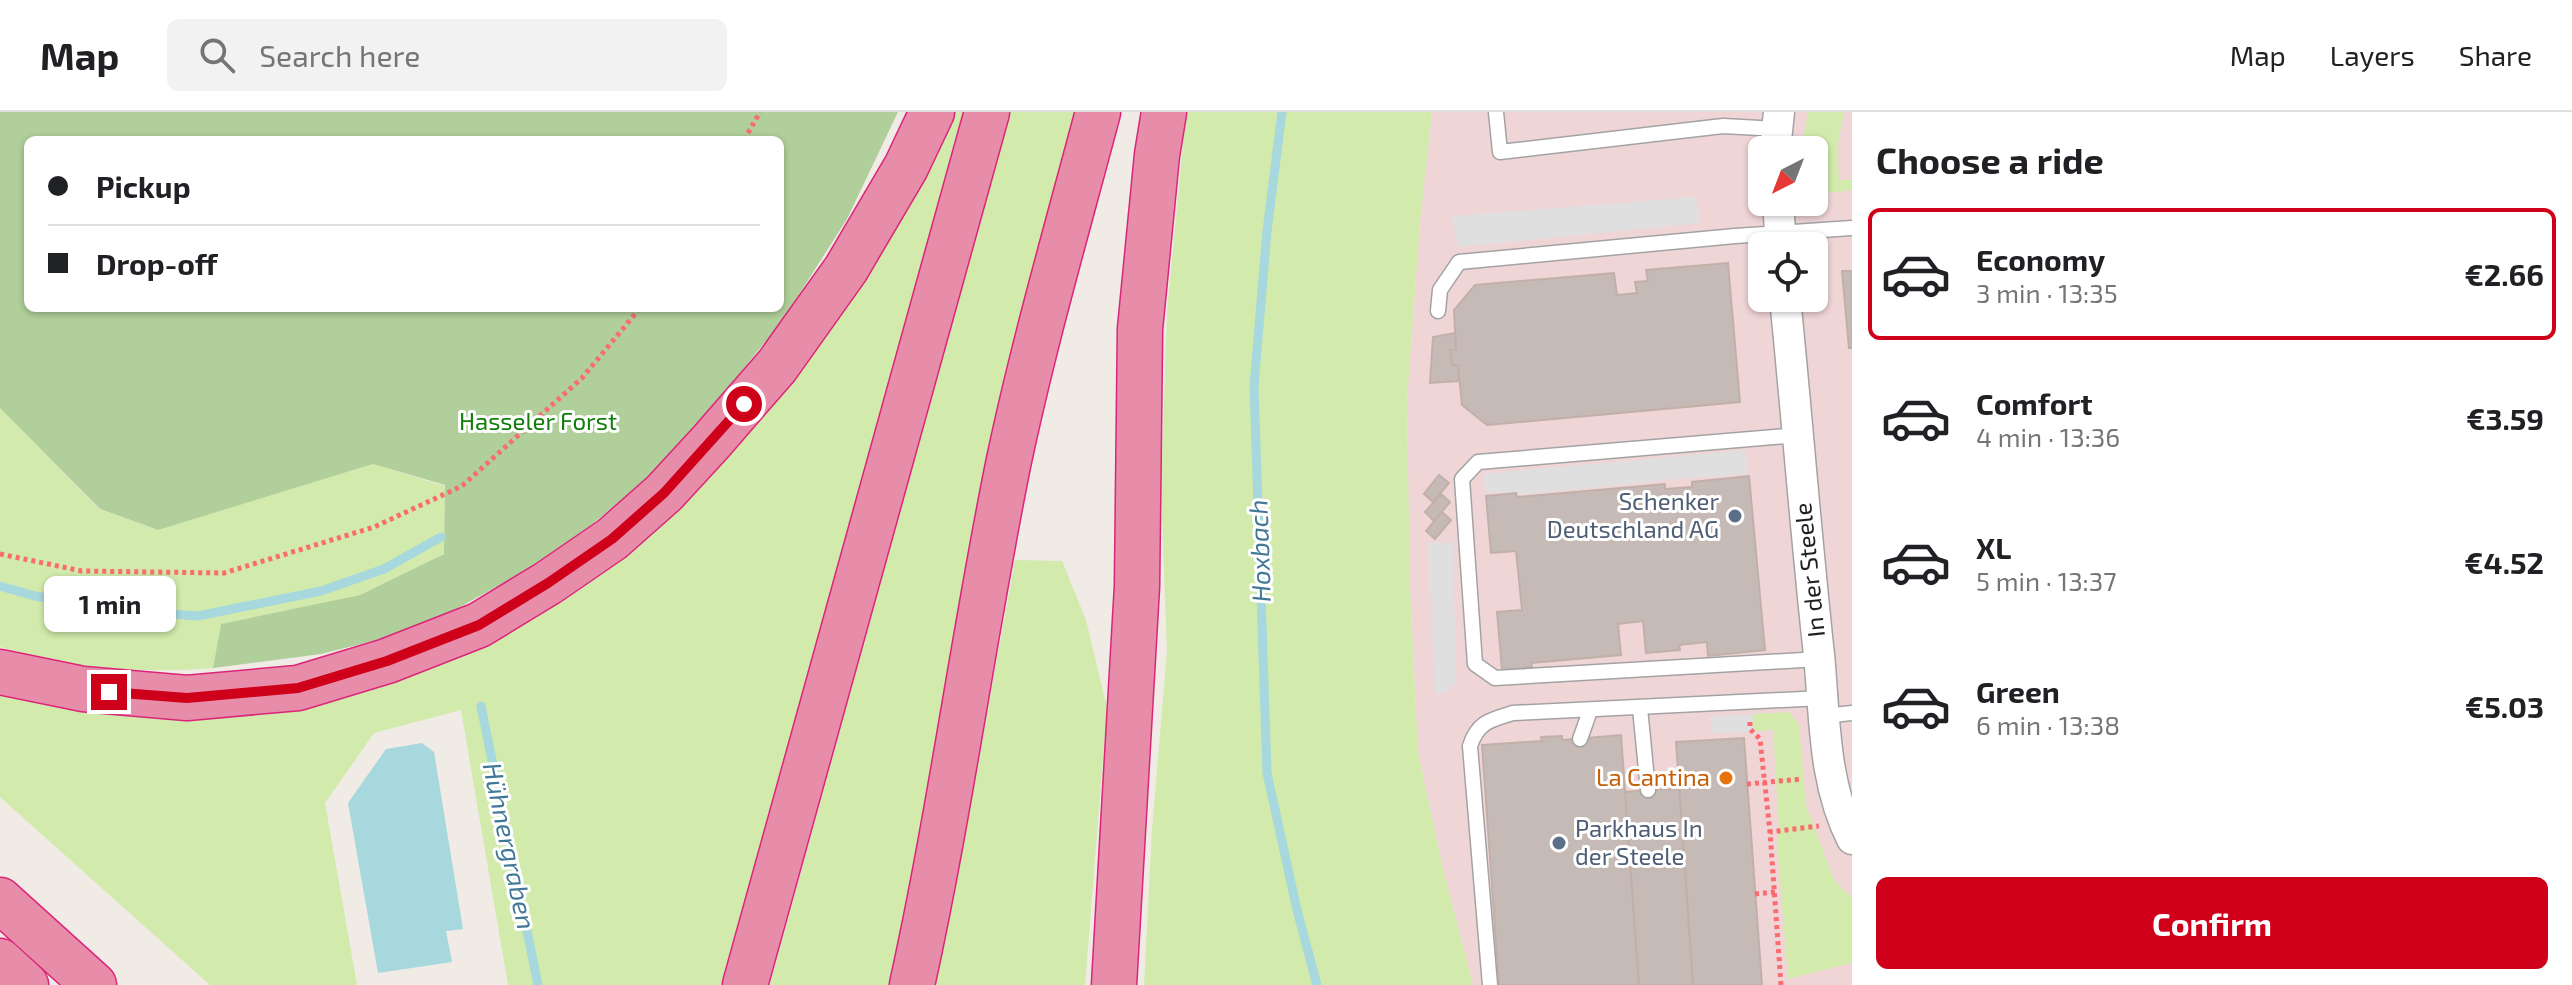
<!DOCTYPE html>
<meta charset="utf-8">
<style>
body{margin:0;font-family:"Exo 2",sans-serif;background:#f2f2f2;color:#202124;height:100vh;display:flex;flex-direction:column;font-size:30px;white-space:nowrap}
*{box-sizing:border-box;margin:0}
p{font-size:26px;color:#757577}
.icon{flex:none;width:44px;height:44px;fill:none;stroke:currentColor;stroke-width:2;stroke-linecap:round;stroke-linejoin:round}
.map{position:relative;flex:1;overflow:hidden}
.side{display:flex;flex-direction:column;background:#fff;width:720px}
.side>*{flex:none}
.top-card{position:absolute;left:24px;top:24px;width:760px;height:176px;border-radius:12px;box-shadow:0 2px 6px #0004;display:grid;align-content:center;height:176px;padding:0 24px;background:#fff}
.needle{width:52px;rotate:222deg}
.fabs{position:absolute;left:1748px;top:24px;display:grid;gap:16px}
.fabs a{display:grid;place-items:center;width:80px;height:80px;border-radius:12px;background:#fff;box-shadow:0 2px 6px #0004;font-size:40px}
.end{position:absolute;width:36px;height:36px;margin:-18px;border:10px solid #ce001a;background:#fff;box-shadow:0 0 0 4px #fff}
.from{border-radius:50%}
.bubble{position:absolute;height:56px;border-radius:12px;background:#fff;box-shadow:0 2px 6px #0004;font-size:26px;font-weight:700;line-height:56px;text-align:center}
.top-card b{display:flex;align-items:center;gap:28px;height:76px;font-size:30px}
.top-card b+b{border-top:2px solid #e0e0e0}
.top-card i{width:20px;height:20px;background:#202124}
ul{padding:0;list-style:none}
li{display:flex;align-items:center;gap:24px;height:132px;margin:0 16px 12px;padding:0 8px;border:4px solid transparent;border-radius:12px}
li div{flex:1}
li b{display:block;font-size:30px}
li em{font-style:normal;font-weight:700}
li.active{border-color:#ce001a}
li>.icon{width:72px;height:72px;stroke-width:1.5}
h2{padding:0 24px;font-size:36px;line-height:96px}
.button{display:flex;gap:16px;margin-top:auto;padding:16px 24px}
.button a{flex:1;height:92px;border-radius:12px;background:#ce001a;color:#fff;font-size:32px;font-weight:700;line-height:92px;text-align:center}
header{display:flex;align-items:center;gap:48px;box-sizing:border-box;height:112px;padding:0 40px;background:#fff;border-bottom:2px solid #e0e0e0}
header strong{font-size:38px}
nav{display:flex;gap:44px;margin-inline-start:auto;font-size:28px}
.search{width:560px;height:72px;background:#f2f2f2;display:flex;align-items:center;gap:20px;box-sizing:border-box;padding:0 28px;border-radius:12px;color:#757577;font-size:30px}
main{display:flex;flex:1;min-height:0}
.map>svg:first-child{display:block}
.commercial{fill:#f0d5d7;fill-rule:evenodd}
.grass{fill:#d2eaab}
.forest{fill:#b0cf9a;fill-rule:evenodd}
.parking{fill:#dfdfdf}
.water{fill:#a6d8dd}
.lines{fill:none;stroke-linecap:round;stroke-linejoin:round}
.stream{stroke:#a6d8dd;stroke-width:9}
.building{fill:#c5bab5;stroke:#c2b0a8;stroke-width:2}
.lane-casing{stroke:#a3a3a3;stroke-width:17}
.street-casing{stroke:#a3a3a3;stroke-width:33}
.highway-casing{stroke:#db257a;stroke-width:47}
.path{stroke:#fa6c70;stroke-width:5;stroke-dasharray:4 4;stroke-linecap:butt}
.lane{stroke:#fff;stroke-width:14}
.street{stroke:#fff;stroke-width:30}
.highway{stroke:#e78da9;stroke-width:44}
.route{stroke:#ce001a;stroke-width:10}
.service-dot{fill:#5c6f8a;stroke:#fff;stroke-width:3}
.food-dot{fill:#e8710a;stroke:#fff;stroke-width:3}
.labels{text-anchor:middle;stroke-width:6;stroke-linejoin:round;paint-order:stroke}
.park-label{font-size:24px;fill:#117e0c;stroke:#fff}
.service-label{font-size:24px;fill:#4e5e75;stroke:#fff;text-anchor:end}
.street-label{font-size:24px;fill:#1f1f1f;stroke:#fff}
.food-label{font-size:24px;fill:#c56008;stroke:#fff;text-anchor:end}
.water-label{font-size:26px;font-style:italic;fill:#427897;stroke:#fff}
</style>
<header>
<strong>Map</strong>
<div class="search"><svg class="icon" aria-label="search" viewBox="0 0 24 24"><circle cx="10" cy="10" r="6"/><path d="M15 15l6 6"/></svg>Search here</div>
<nav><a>Map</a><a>Layers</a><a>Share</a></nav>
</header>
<main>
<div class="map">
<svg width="1852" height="873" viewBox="0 0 1852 873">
<rect width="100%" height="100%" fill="#f0ebe5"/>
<!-- commercial -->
<path class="commercial" d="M1432,0H1852V873H1473L1442,753L1418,640L1410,478L1407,289L1420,109ZM1762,38H1814V90H1785L1787,134H1814V186H1762V134H1776L1781,90H1762Z"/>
<!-- grass -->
<g class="grass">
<path d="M948,0H971L722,873H508L461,598L374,621L325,691L357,873H210L0,685V574L197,599L588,463Z"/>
<path d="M1010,0H1079L1009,244L909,788L891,873H770Z"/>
<path d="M1186,0H1432L1420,109L1407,289L1410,478L1418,640L1442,753L1473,873H1144L1152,718L1167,539L1161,379L1167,200Z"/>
<path d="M1808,0H1844L1837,37L1839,68H1852V78L1814,82V38H1805L1804,22Z"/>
<path d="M0,296L99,397L157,418L373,352L445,374L444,442L360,483L221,512L213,556C162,560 112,559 61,550C41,547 20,540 0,535Z"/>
<path d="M1015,448L1062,449L1086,508L1107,596L1085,873H929L961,746Z"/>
<path d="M1789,600L1799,612L1806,693L1834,768L1852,786V851L1788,867L1777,730L1779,718L1773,618L1754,619L1753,602Z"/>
</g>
<!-- forest -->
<path class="forest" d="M0,0H898L847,107L782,209L673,344L576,426L528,457L421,517L321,542L213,556L221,512L360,483L444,442L445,373L373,352L158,418L100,397L0,296ZM28,28H780V196H28Z"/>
<!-- parking -->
<g class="parking">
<path d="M1696,85L1700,111L1458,135L1452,104Z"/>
<path d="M1746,338L1747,362L1664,368L1518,383V380L1486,381L1483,362Z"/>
<path d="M1428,430L1453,431L1456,571L1446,581L1435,582Z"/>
<path d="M1753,602L1754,619L1713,622L1711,605Z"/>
</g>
<!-- water -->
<path class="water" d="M422,631L434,640L463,817L446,819L452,850L378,861L348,691L386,637Z"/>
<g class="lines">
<!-- stream -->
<g class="stream">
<path d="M1282,0L1267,119L1254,274L1267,661L1297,798L1317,873"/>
<path d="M0,474L35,484L119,498L198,504L321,479L384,457L441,425"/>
<path d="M481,594L538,873"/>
</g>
</g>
<!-- building -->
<g class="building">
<path d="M1728,151L1740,290L1487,313L1462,293L1458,253H1452L1450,238H1456L1454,198L1475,173L1614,161L1617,183L1637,181L1635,170L1648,169L1646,158Z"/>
<path d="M1842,159H1852V236H1849Z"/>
<path d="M1455,221L1456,238H1450L1452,253H1458L1459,269L1430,271L1433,225Z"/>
<path d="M1439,363L1449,371L1433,390L1424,382Z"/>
<path d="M1749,364L1765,538L1708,544L1707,530L1679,533L1680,538L1646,541L1643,509L1618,512L1621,543L1531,551L1532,555L1502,558L1497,500L1522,498L1516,439L1491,441L1486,384L1516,381L1517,385L1665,372V377L1692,375V370Z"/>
<path d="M1441,382L1450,390L1434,409L1425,400Z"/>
<path d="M1442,400L1451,408L1435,427L1426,419Z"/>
<path d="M1621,623L1639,873H1499L1482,633L1542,629L1541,625L1562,624V628Z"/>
<path d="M1744,626L1762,873H1693L1676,630Z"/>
<path d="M1679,676L1693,873H1639L1625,680Z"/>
</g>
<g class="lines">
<defs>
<g id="lane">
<path d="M1496,0L1500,40L1723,14L1778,17"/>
<path d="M1438,199L1440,178L1459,150L1735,124L1852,116"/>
<path d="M1798,323L1478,350L1462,367L1475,552L1495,566L1819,547"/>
<path d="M1640,596L1648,678"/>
<path d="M1824,604L1852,601"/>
<path d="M1580,627L1590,599"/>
<path d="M1490,873L1470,634C1478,610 1490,608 1513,601L1823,586"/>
</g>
<g id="street">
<path d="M1775,38L1779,0"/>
<path d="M1778,90L1781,134"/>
<path d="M1785,186C1797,305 1806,424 1819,543C1825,605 1823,670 1852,727"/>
</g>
<g id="highway">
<path d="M0,560L83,577L187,586L298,576L387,549L479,513L548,471L612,427L664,381L711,330L777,254L846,157L906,55L932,0"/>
<path d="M0,788L94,873"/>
<path d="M0,849L26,873"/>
<path d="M745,873L987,0"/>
<path d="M912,873C950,701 973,526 1008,353C1033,234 1067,117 1098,0"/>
<path d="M1114,873L1137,474L1140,217L1157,43L1164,0"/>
</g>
</defs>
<!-- lane casing -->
<use href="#lane" class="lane-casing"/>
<!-- street casing -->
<use href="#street" class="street-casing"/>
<!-- highway casing -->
<use href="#highway" class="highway-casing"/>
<!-- path -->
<g class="path">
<path d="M744,28L760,0"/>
<path d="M0,442L82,459L224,461L374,415L462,374L582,266L640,196"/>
<path d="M1750,610V617L1760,627L1770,720"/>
<path d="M1747,672L1802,667"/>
<path d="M1755,782L1775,780"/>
<path d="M1781,873L1770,720L1819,714"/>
</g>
<!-- lane -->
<use href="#lane" class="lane"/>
<!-- street -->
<use href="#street" class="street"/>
<!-- highway -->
<use href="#highway" class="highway"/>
</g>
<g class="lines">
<!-- route -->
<path class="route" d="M109,580L187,586L298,576L387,549L479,513L548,471L612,427L664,381L744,292"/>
</g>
<!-- markers -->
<g class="service-dot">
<circle cx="1735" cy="404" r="8"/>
<circle cx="1559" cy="731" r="8"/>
</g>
<circle class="food-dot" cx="1726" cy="666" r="8"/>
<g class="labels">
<!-- park labels -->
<g class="park-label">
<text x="538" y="318">Hasseler Forst</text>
</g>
<!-- service labels -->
<g class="service-label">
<text x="1719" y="398">Schenker<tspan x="1719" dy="28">Deutschland AG</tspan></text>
<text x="1575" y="725" text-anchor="start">Parkhaus In<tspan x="1575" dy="28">der Steele</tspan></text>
</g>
<!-- street labels -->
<g class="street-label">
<text transform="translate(1810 458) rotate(-96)" y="8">In der Steele</text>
</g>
<!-- food labels -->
<g class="food-label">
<text x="1710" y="674">La Cantina</text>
</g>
<!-- water labels -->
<g class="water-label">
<text transform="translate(1260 439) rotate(-92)" y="9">Hoxbach</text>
<text transform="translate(509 734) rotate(78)" y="9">Hühnergraben</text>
</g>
</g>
</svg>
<div class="fabs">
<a><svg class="needle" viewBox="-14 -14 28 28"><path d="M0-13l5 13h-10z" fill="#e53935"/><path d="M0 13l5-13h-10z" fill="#757577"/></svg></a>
<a><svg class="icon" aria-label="locate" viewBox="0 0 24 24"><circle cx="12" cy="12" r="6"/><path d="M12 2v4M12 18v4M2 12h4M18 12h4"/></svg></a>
</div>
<i class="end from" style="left:744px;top:292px"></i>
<i class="end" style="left:109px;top:580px"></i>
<div class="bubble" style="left:44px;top:464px;width:132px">1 min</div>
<div class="top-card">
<b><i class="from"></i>Pickup</b>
<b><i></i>Drop-off</b>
</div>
</div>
<section class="side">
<h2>Choose a ride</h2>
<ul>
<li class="active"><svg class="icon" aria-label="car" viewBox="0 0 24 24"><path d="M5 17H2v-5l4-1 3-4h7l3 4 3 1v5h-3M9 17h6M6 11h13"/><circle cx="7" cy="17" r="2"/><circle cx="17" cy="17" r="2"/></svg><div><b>Economy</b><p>3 min · 13:35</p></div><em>€2.66</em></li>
<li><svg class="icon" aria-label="car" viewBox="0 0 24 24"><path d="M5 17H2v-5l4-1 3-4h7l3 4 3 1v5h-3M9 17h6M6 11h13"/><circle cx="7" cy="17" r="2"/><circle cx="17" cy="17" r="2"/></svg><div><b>Comfort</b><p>4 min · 13:36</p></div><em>€3.59</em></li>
<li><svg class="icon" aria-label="car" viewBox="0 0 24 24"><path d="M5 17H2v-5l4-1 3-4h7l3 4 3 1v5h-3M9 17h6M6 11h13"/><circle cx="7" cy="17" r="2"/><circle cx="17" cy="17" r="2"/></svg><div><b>XL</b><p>5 min · 13:37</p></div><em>€4.52</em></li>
<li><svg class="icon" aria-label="car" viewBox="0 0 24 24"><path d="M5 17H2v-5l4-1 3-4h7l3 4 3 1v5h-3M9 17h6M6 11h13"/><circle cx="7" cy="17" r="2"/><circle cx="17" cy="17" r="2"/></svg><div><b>Green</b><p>6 min · 13:38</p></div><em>€5.03</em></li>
</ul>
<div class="button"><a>Confirm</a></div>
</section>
</main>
